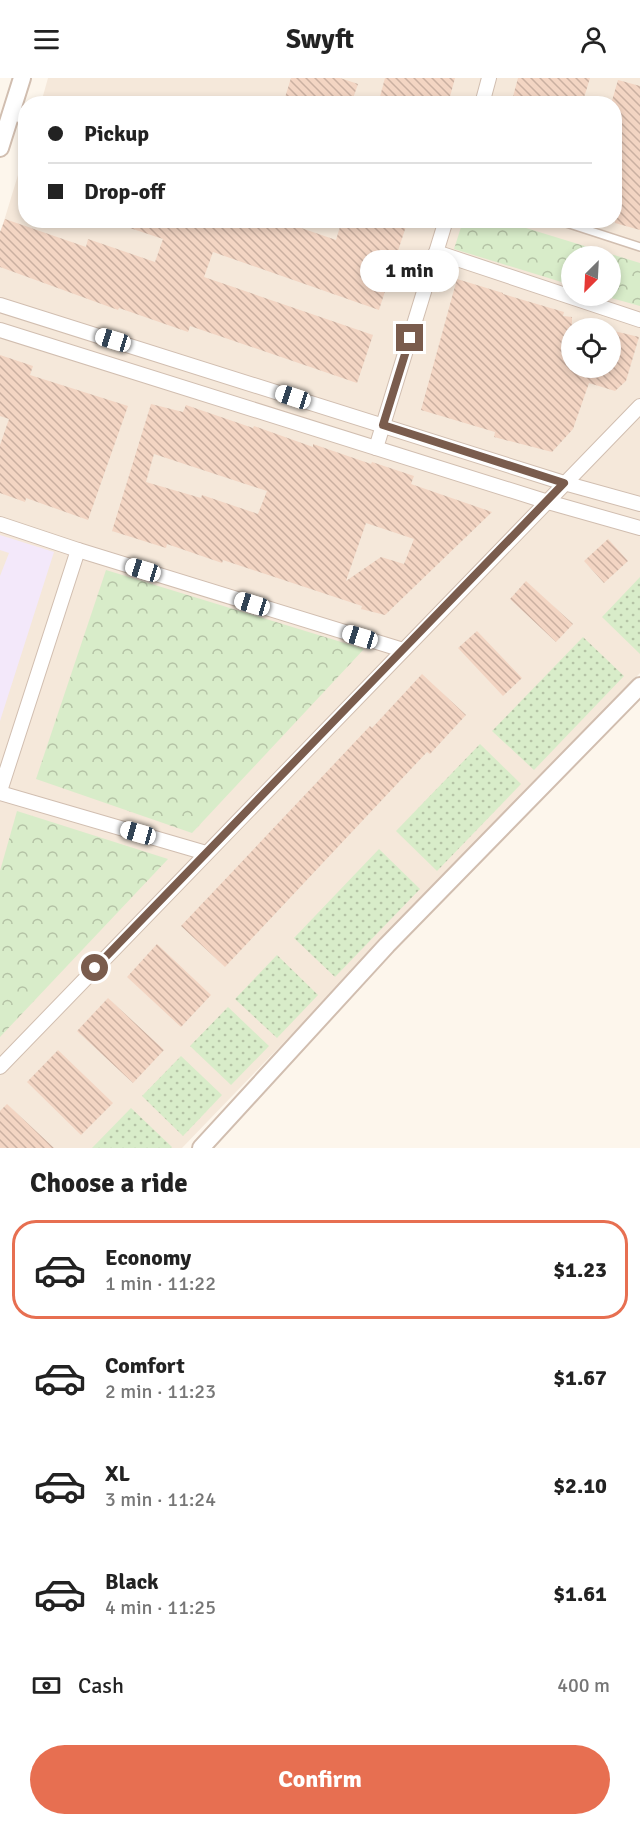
<!DOCTYPE html>
<meta charset="utf-8">
<style>
body{margin:0;font-family:Signika,sans-serif;background:#f6f6f6;color:#222;height:100vh;display:flex;flex-direction:column;font-size:22px;white-space:nowrap}
*{box-sizing:border-box;margin:0}
p{font-size:20px;color:#767676}
.icon{flex:none;width:33px;height:33px;fill:none;stroke:currentColor;stroke-width:2;stroke-linecap:round;stroke-linejoin:round}
.map{position:relative;height:1070px;overflow:hidden}
.side{display:flex;flex-direction:column;background:#fff;flex:1}
.side>*{flex:none}
.guide{position:absolute;left:18px;top:18px;width:604px;height:132px;border-radius:24px;box-shadow:0 3px 9px #0003;display:grid;align-content:center;height:132px;padding:0 30px;background:#fff}
.needle{width:39px;rotate:204deg}
.fabs{position:absolute;left:561px;top:168px;display:grid;gap:12px}
.fabs a{display:grid;place-items:center;width:60px;height:60px;border-radius:50%;background:#fff;box-shadow:0 3px 9px #0003;font-size:30px}
.end{position:absolute;width:27px;height:27px;margin:-14px;border:8px solid #7a5c4d;background:#fff;box-shadow:0 0 0 3px #fff}
.from{border-radius:50%}
.bubble{position:absolute;height:42px;border-radius:21px;background:#fff;box-shadow:0 3px 9px #0003;font-size:20px;font-weight:700;line-height:42px;text-align:center}
.car{position:absolute;width:18px;height:36px;margin:-18px -9px;border-radius:8px;box-shadow:0 0 4px 2px #0007;background:linear-gradient(#fff 24%,#345 0 40%,#fff 0 76%,#345 0 86%,#fff 0)}
.guide b{display:flex;align-items:center;gap:21px;height:57px;font-size:22px}
.guide b+b{border-top:2px solid #e0e0e0}
.guide i{width:15px;height:15px;background:#222}
ul{padding:0;list-style:none}
li{display:flex;align-items:center;gap:18px;height:99px;margin:0 12px 9px;padding:0 18px;border:3px solid transparent;border-radius:24px}
li div{flex:1}
li b{display:block;font-size:22px}
li em{font-style:normal;font-weight:700}
li.current{border-color:#e76f51}
li>.icon{width:54px;height:54px;stroke-width:1.5}
h2{padding:0 30px;font-size:27px;line-height:72px}
.pay{display:flex;align-items:center;gap:15px;height:66px;padding:0 30px;font-size:22px}
.pay p{margin-inline-start:auto}
.button{display:flex;gap:12px;margin-top:auto;padding:12px 30px}
.button a{flex:1;height:69px;border-radius:36px;background:#e76f51;color:#fff;font-size:24px;font-weight:700;line-height:69px;text-align:center}
header{display:flex;justify-content:space-between;align-items:center;height:78px;padding:0 30px;background:#fff;font-size:27px;font-weight:700}
.map>svg:first-child{display:block}
.residential{fill:#f5e8da;fill-rule:evenodd}
.education{fill:#f3e8fa}
.grass{fill:url(#grass-dots)}
.park{fill:url(#park-crowns)}
.building{fill:url(#building-back-hatch);fill-rule:evenodd}
.lines{fill:none;stroke-linecap:round;stroke-linejoin:round}
.service-casing{stroke:#d1beb0;stroke-width:10}
.minor-casing{stroke:#d1beb0;stroke-width:16}
.tertiary-casing{stroke:#d1beb0;stroke-width:20}
.service{stroke:#fff;stroke-width:7}
.minor{stroke:#fff;stroke-width:14}
.tertiary{stroke:#fff;stroke-width:16}
.route{stroke:#7a5c4d;stroke-width:8}
</style>
<header><svg class="icon" aria-label="menu" viewBox="0 0 24 24"><path d="M4 6h16M4 12h16M4 18h16"/></svg>Swyft<svg class="icon" aria-label="person" viewBox="0 0 24 24"><circle cx="12" cy="8" r="4"/><path d="M4 21q1-7 8-7t8 7"/></svg></header>
<div class="map">
<svg width="640" height="1070" viewBox="0 0 640 1070">
<defs>
<pattern id="grass-dots" width="8" height="8" patternUnits="userSpaceOnUse" patternTransform="scale(1.5)"><rect width="8" height="8" fill="#d8ecc9"/><path d="M2 2h.1M6 6h.1" fill="none" stroke="#b4c2a5" stroke-width="1.8" stroke-linecap="round"/></pattern>
<pattern id="park-crowns" width="20" height="18" patternUnits="userSpaceOnUse" patternTransform="scale(1.5)"><rect width="20" height="18" fill="#d8ecc9"/><path d="M2 6a3 3 0 1 1 6 0M12 15a3 3 0 1 1 6 0" fill="none" stroke="#b4c2a5"/></pattern>
<pattern id="building-back-hatch" width="6" height="6" patternUnits="userSpaceOnUse" patternTransform="scale(1.5)"><rect width="6" height="6" fill="#f3d5c3"/><path d="M-1 5l2 2M0 0l6 6M5-1l2 2" fill="none" stroke="#cab0a1"/></pattern>
</defs>
<rect width="100%" height="100%" fill="#fdf6ec"/>
<!-- residential -->
<path class="residential" d="M48,0H640V595L182,1070H0V156L25,74L26,142H615V26L41,25ZM572,178H610V218H572ZM572,250H610V290H572Z"/>
<!-- education -->
<path class="education" d="M0,457L54,474L0,643V498L9,475L0,472Z"/>
<!-- grass -->
<g class="grass">
<path d="M640,499V576L602,539Z"/>
<path d="M583,559L624,598L534,692L492,653Z"/>
<path d="M480,666L521,706L437,793L396,753Z"/>
<path d="M379,771L420,811L335,899L294,860Z"/>
<path d="M277,877L318,917L277,960L235,921Z"/>
<path d="M228,929L269,968L231,1007L190,968Z"/>
<path d="M181,978L222,1017L183,1058L142,1018Z"/>
<path d="M131,1030L172,1069L171,1070H92Z"/>
</g>
<!-- park -->
<g class="park">
<path d="M463,143H503L640,185V228L604,218H610V178H572L571,207L454,171Z"/>
<path d="M106,492L364,571L192,755L36,701Z"/>
<path d="M17,733L168,781L0,959V793Z"/>
</g>
<!-- building -->
<g class="building">
<path d="M291,0H340L358,6L351,26H283Z"/>
<path d="M385,0H455L448,26H378Z"/>
<path d="M518,0H590L582,26H511Z"/>
<path d="M618,2L640,8V152L615,145V26H611Z"/>
<path d="M5,141L86,169L88,161L155,184L163,161L115,145V142H278L336,162L342,142H408L379,232L213,174L204,199L373,257L357,305L190,248L188,254L119,230L118,232L0,189V154Z"/>
<path d="M457,201L503,215V216L564,234L563,238L572,239V290H610V252L639,259L626,303L615,313L589,305L573,351L552,374L494,359L495,354L421,332Z"/>
<path d="M0,277L33,288L30,297L128,328L88,442L26,420L25,424L0,415V367L9,341L0,338Z"/>
<path d="M151,326L183,334L186,327L253,350L254,348L313,369V366L371,386L372,384L414,398L411,406L492,434L385,537L361,531L362,528L223,482L222,485L167,466L166,470L112,453ZM154,376L267,413L258,436L202,417L201,420L146,404ZM366,445L414,461L404,486L381,479L346,503Z"/>
<path d="M608,461L628,483L604,505L584,483Z"/>
<path d="M526,503L573,546L556,564L510,521Z"/>
<path d="M477,553L522,600L503,618L458,570Z"/>
<path d="M422,596L466,637L430,676L427,674L225,889L181,848L370,648L372,650Z"/>
<path d="M157,866L211,917L181,949L127,899Z"/>
<path d="M108,920L164,972L133,1005L77,953Z"/>
<path d="M58,972L113,1025L81,1057L27,1004Z"/>
<path d="M7,1026L54,1070H0V1033Z"/>
</g>
<g class="lines">
<defs>
<path id="service" d="M557,142L640,169"/>
<g id="minor">
<path d="M482,26L489,0"/>
<path d="M11,34L26,39"/>
<path d="M436,174L640,242"/>
<path d="M0,227L564,405L640,426"/>
<path d="M0,252L548,424L640,450"/>
<path d="M376,370L446,142"/>
<path d="M0,446L78,472L403,572"/>
<path d="M0,713L78,472"/>
<path d="M0,715L206,775"/>
<path d="M0,989L640,328"/>
</g>
<g id="tertiary">
<path d="M0,70L22,0"/>
<path d="M201,1070L387,867L640,608"/>
</g>
</defs>
<!-- service casing -->
<use href="#service" class="service-casing"/>
<!-- minor casing -->
<use href="#minor" class="minor-casing"/>
<!-- tertiary casing -->
<use href="#tertiary" class="tertiary-casing"/>
<!-- service -->
<use href="#service" class="service"/>
<!-- minor -->
<use href="#minor" class="minor"/>
<!-- tertiary -->
<use href="#tertiary" class="tertiary"/>
</g>
<g class="lines">
<!-- route -->
<path class="route" d="M95,890L564,405L383,347L410,260"/>
</g>
</svg>
<div class="fabs">
<a><svg class="needle" viewBox="-14 -14 28 28"><path d="M0-13l5 13h-10z" fill="#e53935"/><path d="M0 13l5-13h-10z" fill="#767676"/></svg></a>
<a><svg class="icon" aria-label="locate" viewBox="0 0 24 24"><circle cx="12" cy="12" r="6"/><path d="M12 2v4M12 18v4M2 12h4M18 12h4"/></svg></a>
</div>
<i class="end from" style="left:95px;top:890px"></i>
<i class="end" style="left:410px;top:260px"></i>
<div class="bubble" style="left:360px;top:172px;width:99px">1 min</div>
<i class="car" style="left:113px;top:262px;rotate:287deg"></i>
<i class="car" style="left:293px;top:319px;rotate:288deg"></i>
<i class="car" style="left:143px;top:492px;rotate:287deg"></i>
<i class="car" style="left:252px;top:526px;rotate:287deg"></i>
<i class="car" style="left:360px;top:559px;rotate:287deg"></i>
<i class="car" style="left:138px;top:755px;rotate:286deg"></i>
<div class="guide">
<b><i class="from"></i>Pickup</b>
<b><i></i>Drop-off</b>
</div>
</div>
<section class="side">
<h2>Choose a ride</h2>
<ul>
<li class="current"><svg class="icon" aria-label="car" viewBox="0 0 24 24"><path d="M5 17H2v-5l4-1 3-4h7l3 4 3 1v5h-3M9 17h6M6 11h13"/><circle cx="7" cy="17" r="2"/><circle cx="17" cy="17" r="2"/></svg><div><b>Economy</b><p>1 min · 11:22</p></div><em>$1.23</em></li>
<li><svg class="icon" aria-label="car" viewBox="0 0 24 24"><path d="M5 17H2v-5l4-1 3-4h7l3 4 3 1v5h-3M9 17h6M6 11h13"/><circle cx="7" cy="17" r="2"/><circle cx="17" cy="17" r="2"/></svg><div><b>Comfort</b><p>2 min · 11:23</p></div><em>$1.67</em></li>
<li><svg class="icon" aria-label="car" viewBox="0 0 24 24"><path d="M5 17H2v-5l4-1 3-4h7l3 4 3 1v5h-3M9 17h6M6 11h13"/><circle cx="7" cy="17" r="2"/><circle cx="17" cy="17" r="2"/></svg><div><b>XL</b><p>3 min · 11:24</p></div><em>$2.10</em></li>
<li><svg class="icon" aria-label="car" viewBox="0 0 24 24"><path d="M5 17H2v-5l4-1 3-4h7l3 4 3 1v5h-3M9 17h6M6 11h13"/><circle cx="7" cy="17" r="2"/><circle cx="17" cy="17" r="2"/></svg><div><b>Black</b><p>4 min · 11:25</p></div><em>$1.61</em></li>
</ul>
<div class="pay"><svg class="icon" aria-label="cash" viewBox="0 0 24 24"><path d="M3 7h18v10H3z"/><circle cx="12" cy="12" r="2"/></svg>Cash<p>400 m</p></div>
<div class="button"><a>Confirm</a></div>
</section>
